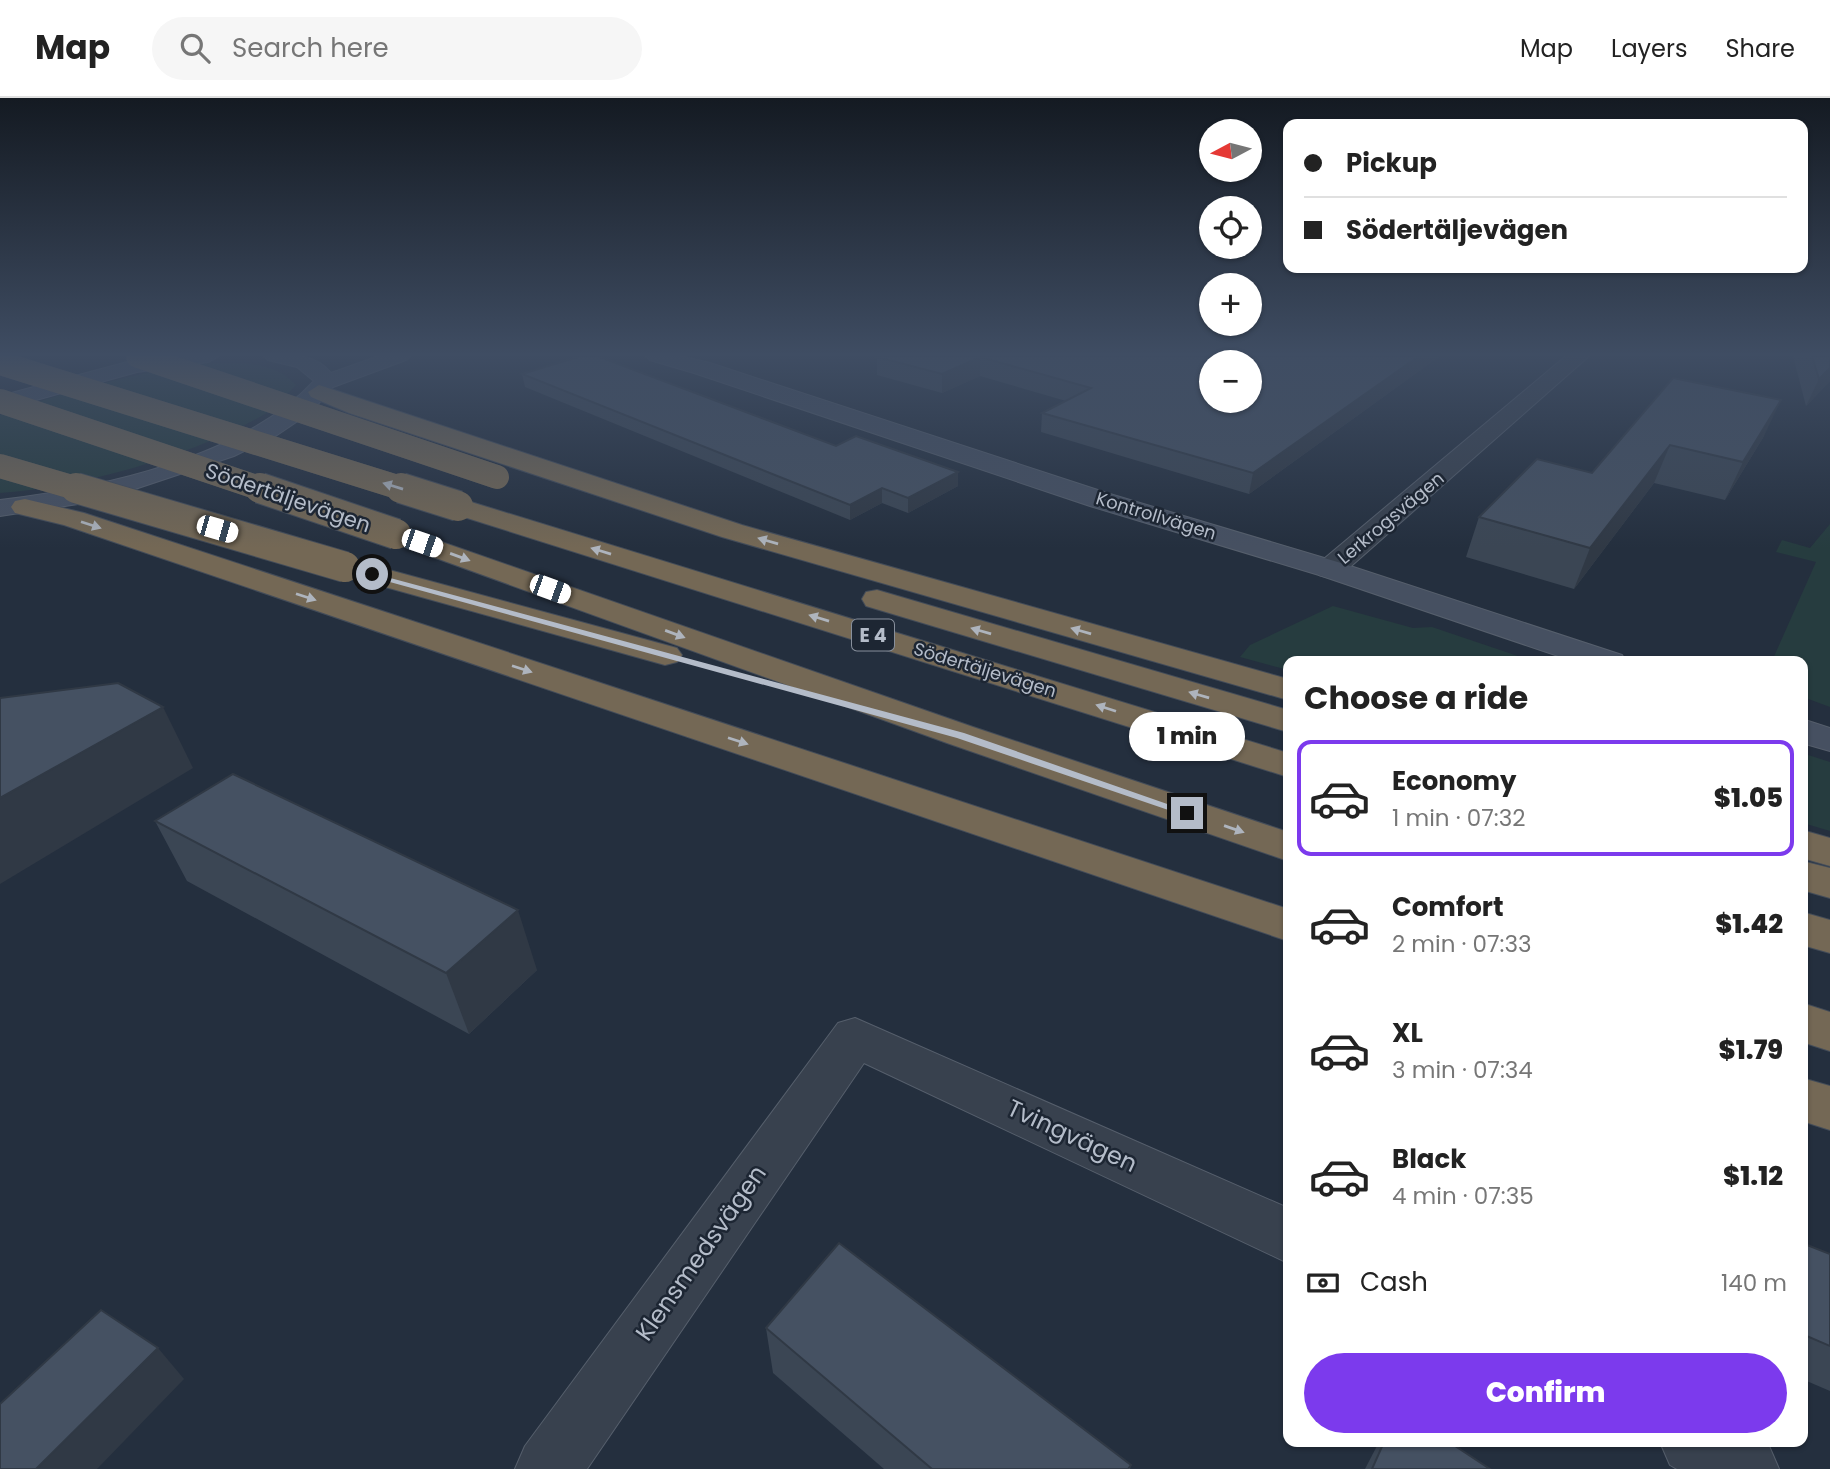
<!DOCTYPE html>
<meta charset="utf-8">
<style>
body{margin:0;font-family:Poppins,sans-serif;background:#f6f6f6;color:#222;height:100vh;display:flex;flex-direction:column;font-size:26px;white-space:nowrap}
*{box-sizing:border-box;margin:0}
p{font-size:23px;color:#767676}
.icon{flex:none;width:38px;height:38px;fill:none;stroke:currentColor;stroke-width:2;stroke-linecap:round;stroke-linejoin:round}
.map{position:relative;flex:1;overflow:hidden}
.details{position:absolute;left:1283px;top:558px;width:525px;height:791px;display:flex;flex-direction:column;background:#fff;border-radius:14px;box-shadow:0 2px 5px #0004}
.details>*{flex:none}
.banner{position:absolute;left:1283px;top:21px;width:525px;height:154px;border-radius:14px;box-shadow:0 2px 5px #0004;display:grid;align-content:center;height:154px;padding:0 21px;background:#fff}
.needle{width:46px;rotate:263deg}
.buttons{position:absolute;left:1199px;top:21px;display:grid;gap:14px}
.buttons a{display:grid;place-items:center;width:63px;height:63px;border-radius:50%;background:#fff;box-shadow:0 2px 5px #0004;font-size:35px}
.end{position:absolute;width:32px;height:32px;margin:-16px;border:9px solid #b4bcc9;background:#111;box-shadow:0 0 0 4px #111}
.from{border-radius:50%}
.bubble{position:absolute;height:49px;border-radius:24px;background:#fff;box-shadow:0 2px 5px #0004;font-size:23px;font-weight:800;line-height:49px;text-align:center}
.car{position:absolute;width:21px;height:42px;margin:-21px -10px;border-radius:9px;box-shadow:0 0 5px 2px #0007;background:linear-gradient(#fff 24%,#345 0 40%,#fff 0 76%,#345 0 86%,#fff 0)}
.banner b{display:flex;align-items:center;gap:24px;height:66px;font-size:26px}
.banner b+b{border-top:2px solid #e0e0e0}
.banner i{width:18px;height:18px;background:#222}
ul{padding:0;list-style:none}
li{display:flex;align-items:center;gap:21px;height:116px;margin:0 14px 10px;padding:0 7px;border:4px solid transparent;border-radius:14px}
li div{flex:1}
li b{display:block;font-size:26px}
li em{font-style:normal;font-weight:800}
li.selected{border-color:#7c3aed}
li>.icon{width:63px;height:63px;stroke-width:1.5}
h2{padding:0 21px;font-size:32px;line-height:84px}
.pay{display:flex;align-items:center;gap:18px;height:77px;padding:0 21px;font-size:26px}
.pay p{margin-inline-start:auto}
.action{display:flex;gap:14px;margin-top:auto;padding:14px 21px}
.action a{flex:1;height:80px;border-radius:42px;background:#7c3aed;color:#fff;font-size:28px;font-weight:800;line-height:80px;text-align:center}
header{display:flex;align-items:center;gap:42px;box-sizing:border-box;height:98px;padding:0 35px;background:#fff;border-bottom:2px solid #e0e0e0}
header strong{font-size:33px}
nav{display:flex;gap:38px;margin-inline-start:auto;font-size:24px}
.search{width:490px;height:63px;background:#f6f6f6;display:flex;align-items:center;gap:18px;box-sizing:border-box;padding:0 24px;border-radius:38px;color:#767676;font-size:26px}
.map>svg:first-child{display:block}
.green{fill:#263c3f}
.lines{fill:none;stroke-linecap:round;stroke-linejoin:round}
.street-casing{stroke:#565f6c;stroke-width:2}
.secondary-casing{stroke:#565f6c;stroke-width:2}
.highway-casing{stroke:#434c59;stroke-width:2}
.street{fill:#38414e;fill-rule:evenodd}
.secondary{fill:#465061;fill-rule:evenodd}
.highway{fill:#746855;fill-rule:evenodd}
.highway-bridge-far1-casing{stroke:#434c59;stroke-width:24;stroke-linecap:butt}
.highway-bridge-casing{stroke:#434c59;stroke-width:32;stroke-linecap:butt}
.highway-bridge-far1{stroke:#746855;stroke-width:24}
.highway-bridge{stroke:#746855;stroke-width:30}
.wall{fill:#3b4654}
.shaded-wall{fill:#303945}
.building{fill:#455162;stroke:#303945;stroke-width:2;fill-rule:evenodd}
.oneway{fill:#aeb4bd}
.route{fill:#b4bcc9}
.labels{text-anchor:middle;stroke-width:5;stroke-linejoin:round;paint-order:stroke}
.far-street-label{font-size:18px;fill:#b4bcc9;stroke:#1d2633}
.shield{fill:#1d2633;stroke:#878f9c;stroke-width:2}
.shield-label{font-size:19px;font-weight:bold;fill:#b4bcc9}
.street-label{font-size:21px;fill:#b4bcc9;stroke:#1d2633}
.near-street-label{font-size:24px;fill:#b4bcc9;stroke:#1d2633}
</style>
<header>
<strong>Map</strong>
<div class="search"><svg class="icon" aria-label="search" viewBox="0 0 24 24"><circle cx="10" cy="10" r="6"/><path d="M15 15l6 6"/></svg>Search here</div>
<nav><a>Map</a><a>Layers</a><a>Share</a></nav>
</header>
<div class="map">
<svg width="1830" height="1371" viewBox="0 0 1830 1371">
<rect width="100%" height="100%" fill="#242f3e"/>
<!-- green -->
<g class="green">
<path d="M207,265C240,265 273,262 296,287C287,296 277,310 265,316C195,357 81,390 0,395V317C68,292 135,275 207,265Z"/>
<path d="M1830,426V609L1803,599L1802,564L1772,563L1816,464L1776,454L1782,442L1810,450Z"/>
<path d="M1333,508L1413,530L1432,529L1533,563L1288,564V572L1240,559L1250,547Z"/>
<path d="M1802,655L1830,664V733L1803,725Z"/>
</g>
<g class="lines">
<defs>
<g id="street">
<path d="M1566,258H1589L1341,477L1330,480L1319,477L1315,471L1319,465Z"/>
<path d="M855,920L1288,1110V1165L864,965L587,1371H515L525,1348L838,925Z"/>
<path d="M1660,1344H1762L1769,1348L1779,1371H1677L1670,1367Z"/>
</g>
<g id="secondary">
<path d="M163,258H219L208,264L137,274L0,312V298L135,262Z"/>
<path d="M264,258C289,257 314,254 331,275L379,258H410L406,262L333,289L311,314L277,337L234,358L135,391L78,406L0,418V402C100,390 243,360 314,283L297,269L268,262Z"/>
<path d="M646,258H680L710,265L1110,396L1341,465L1622,557L1626,564H1576L1319,477L1090,408L694,275L650,262Z"/>
<path d="M1802,621L1830,630V653L1802,645Z"/>
</g>
<g id="highway">
<path d="M319,287L742,427L1288,581V602L722,439L349,315L311,299L308,294Z"/>
<path d="M458,400L1288,655V679L448,414L444,408L448,402Z"/>
<path d="M25,401L84,415L1288,811V843L64,427L15,415L11,409L15,403Z"/>
<path d="M396,428L973,629L1288,734V763L947,645L386,442L382,436L386,430Z"/>
<path d="M345,460L677,550L682,557L677,564L665,567L335,475L330,469L335,463Z"/>
<path d="M877,492L1288,612V634L866,508L862,501L866,494Z"/>
<path d="M1802,732L1830,740V768L1802,760Z"/>
<path d="M1802,763L1830,770V800L1802,792Z"/>
<path d="M1802,814L1830,822V855L1802,847Z"/>
<path d="M1802,905L1830,914V953L1802,944Z"/>
<path d="M1802,980L1830,988V1032L1802,1023Z"/>
</g>
</defs>
<!-- street casing -->
<use href="#street" class="street-casing"/>
<!-- secondary casing -->
<use href="#secondary" class="secondary-casing"/>
<!-- highway casing -->
<use href="#highway" class="highway-casing"/>
<!-- street -->
<use href="#street" class="street"/>
<!-- secondary -->
<use href="#secondary" class="secondary"/>
<!-- highway -->
<use href="#highway" class="highway"/>
<defs>
<g id="highway-bridge-far1">
<path d="M138,258L497,379"/>
<path d="M0,265L407,392"/>
<path d="M0,303L265,392"/>
<path d="M0,368L82,392"/>
</g>
<g id="highway-bridge">
<path d="M76,390L345,469"/>
<path d="M260,390L396,436"/>
<path d="M401,390L458,408"/>
</g>
</defs>
<!-- highway-bridge-far1 casing -->
<use href="#highway-bridge-far1" class="highway-bridge-far1-casing"/>
<!-- highway-bridge casing -->
<use href="#highway-bridge" class="highway-bridge-casing"/>
<!-- highway-bridge-far1 -->
<use href="#highway-bridge-far1" class="highway-bridge-far1"/>
<!-- highway-bridge -->
<use href="#highway-bridge" class="highway-bridge"/>
</g>
<!-- wall -->
<g class="wall">
<path d="M1440,258L1249,396L1041,334L1042,315L1066,303L980,278L942,295L877,277V259Z"/>
<path d="M1793,258H1830V283L1806,308Z"/>
<path d="M522,276L836,348L958,374V388L908,415L882,405L850,422L525,289Z"/>
<path d="M1673,280L1764,338L1725,402L1654,385L1574,491L1466,459L1479,419L1592,375Z"/>
<path d="M155,723L537,872L469,936L187,783Z"/>
<path d="M1802,1145L1830,1156V1293L1802,1281Z"/>
<path d="M766,1230L1131,1367L1130,1371H884L773,1275Z"/>
<path d="M1379,1344H1449L1490,1371H1365Z"/>
</g>
<!-- shaded-wall -->
<g class="shaded-wall">
<path d="M1419,258H1440L1249,396L1253,375Z"/>
<path d="M980,259V278L942,295V276Z"/>
<path d="M1830,270V283L1806,308L1819,281Z"/>
<path d="M1781,302L1764,338L1725,402L1743,364Z"/>
<path d="M1670,347L1654,385L1574,491L1590,450Z"/>
<path d="M958,374V388L908,415V400Z"/>
<path d="M882,390V405L850,422V407Z"/>
<path d="M163,609L193,670L0,786V700Z"/>
<path d="M518,812L537,872L469,936L446,875Z"/>
<path d="M158,1250L184,1281L97,1371H36Z"/>
</g>
<!-- building -->
<g class="building">
<path d="M581,258H597L836,348L856,338L958,374L908,400L882,390L850,407L522,276Z"/>
<path d="M879,258H1419L1253,375L1042,315L1091,290L980,259L942,276L877,259ZM1211,264H1250V303H1211Z"/>
<path d="M1812,258H1830V270L1819,281Z"/>
<path d="M1673,280L1781,302L1743,364L1670,347L1590,450L1479,419L1537,361L1592,375Z"/>
<path d="M118,585L163,609L0,700V600Z"/>
<path d="M233,676L518,812L446,875L155,723Z"/>
<path d="M839,1145L1131,1367L1128,1371H932L766,1230Z"/>
<path d="M1802,1145L1830,1156V1248L1802,1236Z"/>
<path d="M101,1212L158,1250L36,1371H0V1306Z"/>
<path d="M1384,1344H1449L1490,1371H1372Z"/>
</g>
<!-- one-way arrows -->
<defs><path id="oneway-solid" d="M-6-.8H1V-3.2L6.5 0L1 3.2V.8H-6Z" transform="scale(1.75)"/></defs>
<g class="oneway">
<use href="#oneway-solid" transform="translate(393 388) rotate(-163)"/>
<use href="#oneway-solid" transform="translate(91 427) rotate(18)"/>
<use href="#oneway-solid" transform="translate(768 443) rotate(-164)"/>
<use href="#oneway-solid" transform="translate(601 453) rotate(-163)"/>
<use href="#oneway-solid" transform="translate(460 459) rotate(20)"/>
<use href="#oneway-solid" transform="translate(306 499) rotate(18)"/>
<use href="#oneway-solid" transform="translate(819 520) rotate(-163)"/>
<use href="#oneway-solid" transform="translate(981 533) rotate(-164)"/>
<use href="#oneway-solid" transform="translate(1081 533) rotate(-164)"/>
<use href="#oneway-solid" transform="translate(675 536) rotate(20)"/>
<use href="#oneway-solid" transform="translate(522 571) rotate(18)"/>
<use href="#oneway-solid" transform="translate(1199 597) rotate(-164)"/>
<use href="#oneway-solid" transform="translate(1106 610) rotate(-162)"/>
<use href="#oneway-solid" transform="translate(738 643) rotate(18)"/>
<use href="#oneway-solid" transform="translate(1234 731) rotate(19)"/>
</g>
<!-- sky -->
<linearGradient id="sky" x2="0" y2="1"><stop stop-color="#141a22"/><stop offset="0.57" stop-color="#3f4d63"/><stop offset="1" stop-color="#3f4d63" stop-opacity="0"/></linearGradient>
<rect width="1830" height="450" fill="url(#sky)"/>
<!-- route -->
<path class="route" d="M368,474L964,635L1193,715L1183,717L957,640L368,478Z"/>
<g class="labels">
<!-- far-street labels -->
<g class="far-street-label">
<text transform="translate(1156 418) rotate(17)" y="6">Kontrollvägen</text>
<text transform="translate(1391 420) rotate(-40)" y="6">Lerkrogsvägen</text>
<text transform="translate(985 572) rotate(17)" y="6">Södertäljevägen</text>
</g>
<!-- shield labels -->
<rect class="shield" x="852" y="521.5" width="42" height="31" rx="5"/>
<g class="shield-label">
<text x="873" y="544">E 4</text>
</g>
<!-- street labels -->
<g class="street-label">
<text transform="translate(288 400) rotate(19)" y="7">Södertäljevägen</text>
</g>
<!-- near-street labels -->
<g class="near-street-label">
<text transform="translate(1072 1038) rotate(25)" y="8">Tvingvägen</text>
<text transform="translate(701 1155) rotate(-55)" y="8">Klensmedsvägen</text>
</g>
</g>
</svg>
<div class="buttons">
<a><svg class="needle" viewBox="-14 -14 28 28"><path d="M0-13l5 13h-10z" fill="#e53935"/><path d="M0 13l5-13h-10z" fill="#767676"/></svg></a>
<a><svg class="icon" aria-label="locate" viewBox="0 0 24 24"><circle cx="12" cy="12" r="6"/><path d="M12 2v4M12 18v4M2 12h4M18 12h4"/></svg></a>
<a>+</a>
<a>−</a>
</div>
<i class="end from" style="left:372px;top:476px"></i>
<i class="end" style="left:1187px;top:715px"></i>
<div class="bubble" style="left:1129px;top:614px;width:116px">1 min</div>
<i class="car" style="left:217px;top:431px;rotate:106deg"></i>
<i class="car" style="left:422px;top:445px;rotate:109deg"></i>
<i class="car" style="left:550px;top:491px;rotate:110deg"></i>
<div class="banner">
<b><i class="from"></i>Pickup</b>
<b><i></i>Södertäljevägen</b>
</div>
<section class="details">
<h2>Choose a ride</h2>
<ul>
<li class="selected"><svg class="icon" aria-label="car" viewBox="0 0 24 24"><path d="M5 17H2v-5l4-1 3-4h7l3 4 3 1v5h-3M9 17h6M6 11h13"/><circle cx="7" cy="17" r="2"/><circle cx="17" cy="17" r="2"/></svg><div><b>Economy</b><p>1 min · 07:32</p></div><em>$1.05</em></li>
<li><svg class="icon" aria-label="car" viewBox="0 0 24 24"><path d="M5 17H2v-5l4-1 3-4h7l3 4 3 1v5h-3M9 17h6M6 11h13"/><circle cx="7" cy="17" r="2"/><circle cx="17" cy="17" r="2"/></svg><div><b>Comfort</b><p>2 min · 07:33</p></div><em>$1.42</em></li>
<li><svg class="icon" aria-label="car" viewBox="0 0 24 24"><path d="M5 17H2v-5l4-1 3-4h7l3 4 3 1v5h-3M9 17h6M6 11h13"/><circle cx="7" cy="17" r="2"/><circle cx="17" cy="17" r="2"/></svg><div><b>XL</b><p>3 min · 07:34</p></div><em>$1.79</em></li>
<li><svg class="icon" aria-label="car" viewBox="0 0 24 24"><path d="M5 17H2v-5l4-1 3-4h7l3 4 3 1v5h-3M9 17h6M6 11h13"/><circle cx="7" cy="17" r="2"/><circle cx="17" cy="17" r="2"/></svg><div><b>Black</b><p>4 min · 07:35</p></div><em>$1.12</em></li>
</ul>
<div class="pay"><svg class="icon" aria-label="cash" viewBox="0 0 24 24"><path d="M3 7h18v10H3z"/><circle cx="12" cy="12" r="2"/></svg>Cash<p>140 m</p></div>
<div class="action"><a>Confirm</a></div>
</section>
</div>
